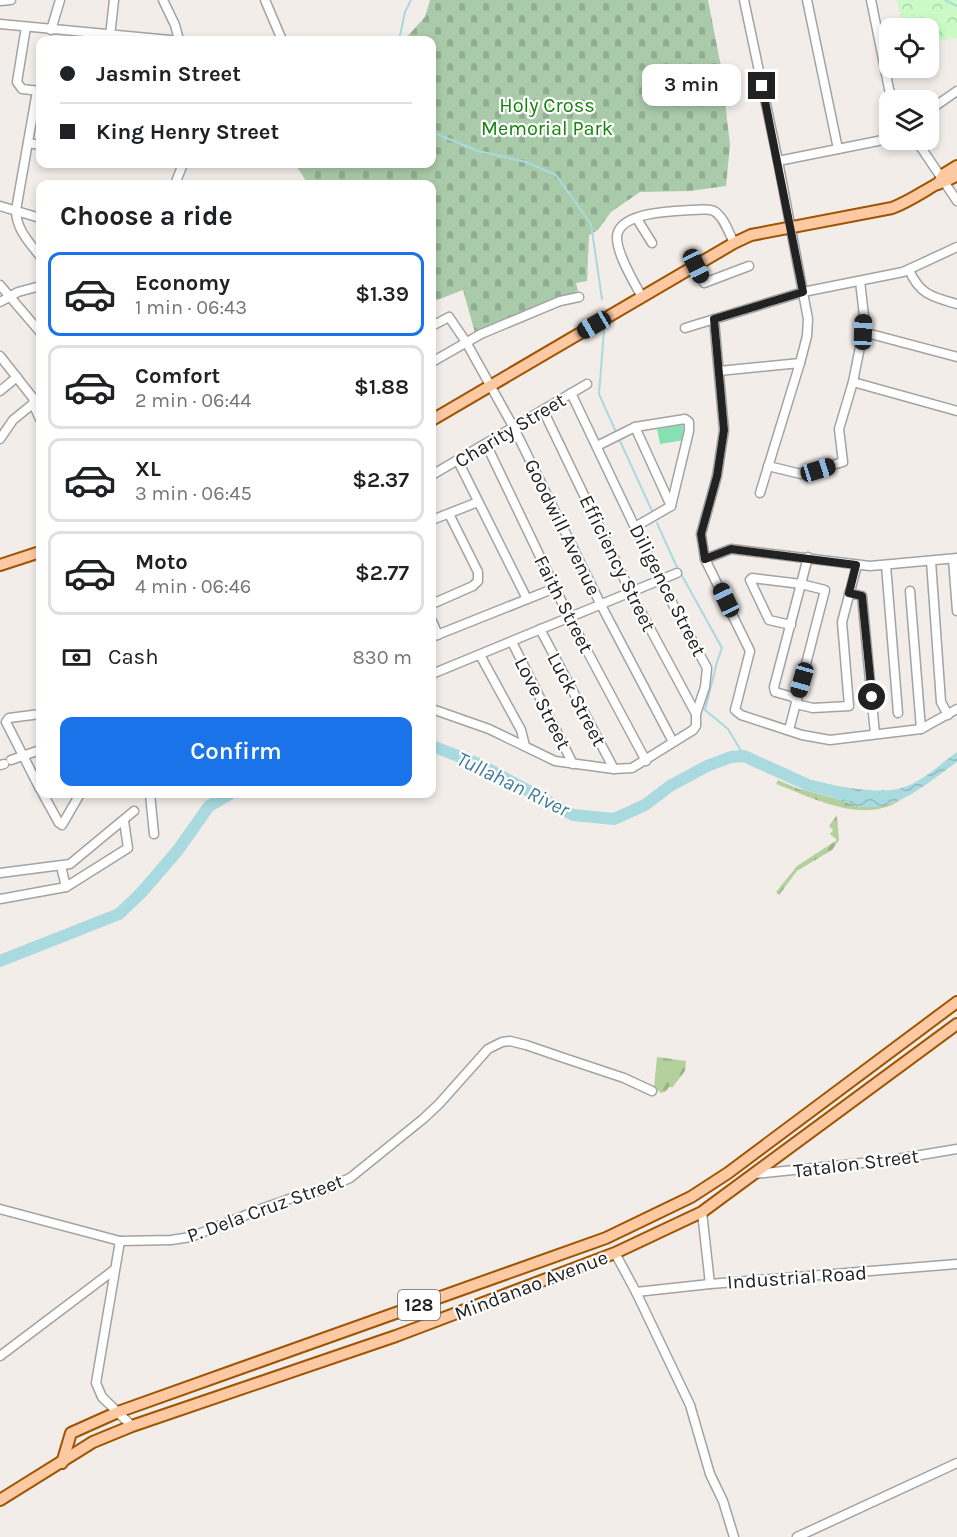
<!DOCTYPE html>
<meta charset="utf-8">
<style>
body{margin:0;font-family:Karla,sans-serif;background:#f6f6f6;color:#202124;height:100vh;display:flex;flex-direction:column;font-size:22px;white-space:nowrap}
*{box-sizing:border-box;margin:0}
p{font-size:20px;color:#757577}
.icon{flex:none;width:33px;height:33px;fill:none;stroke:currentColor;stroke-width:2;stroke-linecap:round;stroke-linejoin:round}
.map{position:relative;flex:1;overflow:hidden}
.side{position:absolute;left:36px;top:180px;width:400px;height:618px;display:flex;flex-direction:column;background:#fff;border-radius:12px;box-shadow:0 3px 9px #0003}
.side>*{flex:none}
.banner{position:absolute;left:36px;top:36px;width:400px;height:132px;border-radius:12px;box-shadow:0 3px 9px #0003;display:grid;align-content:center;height:132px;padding:0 24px;background:#fff}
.fabs{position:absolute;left:879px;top:18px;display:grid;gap:12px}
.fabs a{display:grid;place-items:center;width:60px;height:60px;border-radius:12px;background:#fff;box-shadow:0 3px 9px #0003;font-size:30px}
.end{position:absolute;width:27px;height:27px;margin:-14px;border:8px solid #222;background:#fff;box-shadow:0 0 0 3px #fff}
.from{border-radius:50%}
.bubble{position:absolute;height:42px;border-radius:12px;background:#fff;box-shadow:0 3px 9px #0003;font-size:20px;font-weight:600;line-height:42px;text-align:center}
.car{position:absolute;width:18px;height:36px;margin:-18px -9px;border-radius:8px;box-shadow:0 0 4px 2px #0007;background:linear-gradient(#222 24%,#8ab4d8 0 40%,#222 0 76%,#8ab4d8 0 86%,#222 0)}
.banner b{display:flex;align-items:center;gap:21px;height:57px;font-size:22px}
.banner b+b{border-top:2px solid #e0e0e0}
.banner i{width:15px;height:15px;background:#202124}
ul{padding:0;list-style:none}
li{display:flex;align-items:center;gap:18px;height:84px;margin:0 12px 9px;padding:0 12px;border:3px solid #e0e0e0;border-radius:12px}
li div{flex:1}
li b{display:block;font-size:22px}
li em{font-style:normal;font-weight:600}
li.selected{border-color:#1a73e8}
li>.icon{width:54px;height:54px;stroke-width:1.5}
h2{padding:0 24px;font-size:27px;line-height:72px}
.pay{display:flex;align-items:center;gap:15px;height:66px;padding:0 24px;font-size:22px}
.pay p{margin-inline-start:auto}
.action{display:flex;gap:12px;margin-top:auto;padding:12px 24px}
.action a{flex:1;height:69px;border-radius:12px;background:#1a73e8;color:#fff;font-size:24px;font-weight:600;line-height:69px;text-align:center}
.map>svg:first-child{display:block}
.forest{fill:url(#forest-firs)}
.cemetery{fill:url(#cemetery-stones)}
.park{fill:url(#park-crowns)}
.pitch{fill:#87e0b1}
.water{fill:url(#water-waves)}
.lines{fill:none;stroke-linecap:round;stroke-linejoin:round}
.stream{stroke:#a9dadf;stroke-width:2}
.river{stroke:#a9dadf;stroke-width:12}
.minor-casing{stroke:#a3a3a3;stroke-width:11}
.major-casing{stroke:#9f5400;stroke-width:14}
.minor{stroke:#fff;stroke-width:8}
.major{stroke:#fcc9a3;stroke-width:10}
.route{stroke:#222;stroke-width:8}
.labels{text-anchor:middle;stroke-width:4.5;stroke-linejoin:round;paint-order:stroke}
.shield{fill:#fff;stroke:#646464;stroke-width:1.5}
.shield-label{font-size:18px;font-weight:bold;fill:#222}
.park-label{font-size:20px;fill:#13830c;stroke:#fff}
.street-label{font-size:20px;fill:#222;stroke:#fff}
.water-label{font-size:21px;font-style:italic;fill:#437b9b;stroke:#fff}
</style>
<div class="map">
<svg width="957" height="1537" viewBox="0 0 957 1537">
<defs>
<pattern id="forest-firs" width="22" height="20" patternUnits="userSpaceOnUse" patternTransform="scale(1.5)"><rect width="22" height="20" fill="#b4d19d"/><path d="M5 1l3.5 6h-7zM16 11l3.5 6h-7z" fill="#9ab387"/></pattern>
<pattern id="cemetery-stones" width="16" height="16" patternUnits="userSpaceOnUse" patternTransform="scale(1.5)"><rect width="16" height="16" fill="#aacbaa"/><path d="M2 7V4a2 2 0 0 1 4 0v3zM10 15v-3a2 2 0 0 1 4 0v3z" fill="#92ae92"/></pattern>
<pattern id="park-crowns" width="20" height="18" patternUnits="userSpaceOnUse" patternTransform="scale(1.5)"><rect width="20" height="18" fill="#cbfac7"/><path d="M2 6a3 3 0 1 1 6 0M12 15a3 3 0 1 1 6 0" fill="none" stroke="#aed6ab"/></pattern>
<pattern id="water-waves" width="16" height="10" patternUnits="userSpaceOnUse" patternTransform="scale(1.5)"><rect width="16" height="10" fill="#a9dadf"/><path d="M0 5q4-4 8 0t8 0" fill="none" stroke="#91bbbf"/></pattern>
</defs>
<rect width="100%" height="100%" fill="#f2ede9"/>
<!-- forest -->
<g class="forest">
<path d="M778,780L799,789L851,802L859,807L892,803L901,800C862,825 814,798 776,784Z"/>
<path d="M837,815L839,840L832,850L797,871L779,895L776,892L797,866L837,840L830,834L833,830L829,826Z"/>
<path d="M657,1057L686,1061L685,1071L672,1088L670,1086L665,1092L661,1093L654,1087Z"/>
</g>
<!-- cemetery -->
<path class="cemetery" d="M430,0H708L721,67L730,145L726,186L690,191L640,192L611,212L598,230L589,235L587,281L576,283L578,291L475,333L463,290L432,302V184H305L306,181L295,164H432V40H404L425,17Z"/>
<!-- park -->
<path class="park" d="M897,0H957V38L929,42L928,28H904Z"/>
<!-- pitch -->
<path class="pitch" d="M683,425L685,440L660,444L657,429Z"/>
<!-- water -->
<path class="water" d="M957,752V762C930,781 898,811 862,807C853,806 844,801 835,799L834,786C855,788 881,794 901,788C921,783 940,764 957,752Z"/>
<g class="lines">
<!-- stream -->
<g class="stream">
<path d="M945,0L957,6"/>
<path d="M399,40L405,12L411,0"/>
<path d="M432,132L478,151L526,162L556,175L591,224L602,299"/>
<path d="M604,330L599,394L616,432"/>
<path d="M620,441L653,513"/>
<path d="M657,523L675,563L722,648L717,662L705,710L728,729L744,756"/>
<path d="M432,667V668"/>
<path d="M434,706L435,676"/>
<path d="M432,730L434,715"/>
</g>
<!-- river -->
<g class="river">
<path d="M432,746L479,764L573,815L614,819L645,805L670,786L707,766L731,757L744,756L808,785L850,795"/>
<path d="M0,961L119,914L141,893L178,850L209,806L230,794"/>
</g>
<defs>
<g id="minor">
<path d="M163,0L175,25L179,40"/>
<path d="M265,0L282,40"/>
<path d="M744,0L778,161L808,319L807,336L800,363L760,493"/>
<path d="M807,0L838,149"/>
<path d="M871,0L889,89L893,100"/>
<path d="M0,1L11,0"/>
<path d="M0,24L170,40"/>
<path d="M26,27L17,82L22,89L40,91"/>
<path d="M51,30L60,0"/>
<path d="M110,36L114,0"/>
<path d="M37,91L16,210C16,229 29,242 40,256"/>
<path d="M928,111L957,91"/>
<path d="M916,140L957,201"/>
<path d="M28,143L40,145"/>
<path d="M778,161L878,141L890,137"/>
<path d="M175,184L183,164"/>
<path d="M0,206L40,218"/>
<path d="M637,219L652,243"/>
<path d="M696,265L704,283L749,266"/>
<path d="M909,270C920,295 933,297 957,304"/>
<path d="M0,285L40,332"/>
<path d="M642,297C635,284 612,247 618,232C626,212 673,211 691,210C698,210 708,208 714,211C724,217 729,233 734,243"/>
<path d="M0,302L18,292L40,286"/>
<path d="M714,319L724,430L717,476L701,534L705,559L750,651L735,710L741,715L802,735L830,740L921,729L957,709"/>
<path d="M432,326L449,317L466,342L514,428L601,605L673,742"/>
<path d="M685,328L803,292L903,272L957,247"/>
<path d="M863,332L957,357"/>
<path d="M0,356L33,398L35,408L40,419"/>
<path d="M432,362L481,334L560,301L579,297"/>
<path d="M719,371L800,363"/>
<path d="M853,382L957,411"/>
<path d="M0,391L17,377"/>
<path d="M543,410L631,593L696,714"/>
<path d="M635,427L671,506"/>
<path d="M0,439L13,420L40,398"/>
<path d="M486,444L569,617L646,761"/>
<path d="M597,446L635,427L685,419L689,422V431L671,506L635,527"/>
<path d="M458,461L527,599"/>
<path d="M768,466L801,474L843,462L839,429L853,382L863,332L864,316L860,281"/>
<path d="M432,475L587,384"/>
<path d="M432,520L478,502"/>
<path d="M808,557L774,687L775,692L793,697L800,705L813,708L849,706L842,622L857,565"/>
<path d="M705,559L731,549L870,566L957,558"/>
<path d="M953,559L957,611"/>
<path d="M931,561L941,702L948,715"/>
<path d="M886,565L898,713"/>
<path d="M910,591L921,729"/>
<path d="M849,593L862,596L875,734"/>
<path d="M432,604L473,586L478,581V572L449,514"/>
<path d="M432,621L438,635"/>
<path d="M540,629L614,769"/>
<path d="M432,637L555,588"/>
<path d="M512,642L573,764"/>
<path d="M480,655L521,730L525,746"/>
<path d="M432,674L677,573"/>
<path d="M432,709L489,729L555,761L614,769L632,768L693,730L696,726V714L705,687L707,668L660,580L571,393"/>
<path d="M40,714L9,718L6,722L40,789"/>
<path d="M789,730L825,590L801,584L752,578L750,580L769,620L791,625"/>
<path d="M11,760L40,750"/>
<path d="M0,765L4,764"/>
<path d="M43,794L59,823L62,825L80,794"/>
<path d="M150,794L154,834"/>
<path d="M61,866L66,887"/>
<path d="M0,873L70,864L134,811"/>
<path d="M0,899L66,887L128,848L124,821"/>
<path d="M755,1174L891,1160L957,1149"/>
<path d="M0,1209L120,1241L171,1240L191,1237L261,1209L295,1197L322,1190L350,1178L423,1119L439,1104L488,1049L502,1042L510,1041L526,1045L564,1058L624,1078L652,1091"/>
<path d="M702,1212L710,1284"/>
<path d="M120,1241L96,1383L102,1397L132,1426"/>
<path d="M615,1253L636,1292L690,1405L710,1474L723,1501L734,1537"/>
<path d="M636,1292L710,1284L957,1264"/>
<path d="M0,1356L114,1270"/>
<path d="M797,1537L957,1463"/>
</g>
<g id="major">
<path d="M938,184L944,174L957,166"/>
<path d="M432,420L734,243L751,235L892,208C908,202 921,193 935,185C943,181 950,180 957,175"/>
<path d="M0,565L40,552"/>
<path d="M62,1463L71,1433L118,1412L606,1238L691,1197L728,1173L957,1002"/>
<path d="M0,1500L93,1442L132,1426L396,1336L615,1253L702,1212L957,1024"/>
</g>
</defs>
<!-- minor casing -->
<use href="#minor" class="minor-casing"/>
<!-- major casing -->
<use href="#major" class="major-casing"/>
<!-- minor -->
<use href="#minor" class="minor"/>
<!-- major -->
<use href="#major" class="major"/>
</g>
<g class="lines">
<!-- route -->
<path class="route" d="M762,86L803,292L714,319L724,430L717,476L701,534L705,559L731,549L856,565L849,593L862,596L872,697"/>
</g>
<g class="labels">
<!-- shield labels -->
<rect class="shield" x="398" y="1290" width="42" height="30" rx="4.5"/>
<g class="shield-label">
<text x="419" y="1311">128</text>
</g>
<!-- park labels -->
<g class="park-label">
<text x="547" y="112">Holy Cross<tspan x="547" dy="23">Memorial Park</tspan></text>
</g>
<!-- street labels -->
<g class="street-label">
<text transform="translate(510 430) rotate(-31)" y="7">Charity Street</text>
<text transform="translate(563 527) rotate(64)" y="7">Goodwill Avenue</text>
<text transform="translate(618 563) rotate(64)" y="7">Efficiency Street</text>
<text transform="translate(668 590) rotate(63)" y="7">Diligence Street</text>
<text transform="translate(564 604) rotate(63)" y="7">Faith Street</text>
<text transform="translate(577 699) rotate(62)" y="7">Luck Street</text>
<text transform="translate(543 703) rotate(63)" y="7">Love Street</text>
<text transform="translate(856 1163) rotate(-7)" y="7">Tatalon Street</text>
<text transform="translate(265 1208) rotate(-20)" y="7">P. Dela Cruz Street</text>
<text transform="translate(797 1277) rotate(-4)" y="7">Industrial Road</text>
<text transform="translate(531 1285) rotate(-21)" y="7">Mindanao Avenue</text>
</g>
<!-- water labels -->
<g class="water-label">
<text transform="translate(513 784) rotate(26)" y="7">Tullahan River</text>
</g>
</g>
</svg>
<div class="fabs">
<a><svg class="icon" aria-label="locate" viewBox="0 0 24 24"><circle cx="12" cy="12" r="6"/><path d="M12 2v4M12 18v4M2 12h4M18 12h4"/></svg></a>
<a><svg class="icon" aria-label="layers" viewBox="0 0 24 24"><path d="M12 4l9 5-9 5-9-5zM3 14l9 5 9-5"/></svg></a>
</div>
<i class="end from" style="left:872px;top:697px"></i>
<i class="end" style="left:762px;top:86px"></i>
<div class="bubble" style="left:642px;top:64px;width:99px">3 min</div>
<i class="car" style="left:696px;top:266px;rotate:155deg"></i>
<i class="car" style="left:594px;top:325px;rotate:240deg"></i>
<i class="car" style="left:863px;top:332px;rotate:2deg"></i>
<i class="car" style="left:818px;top:470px;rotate:73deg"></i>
<i class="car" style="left:726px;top:600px;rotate:335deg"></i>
<i class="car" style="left:802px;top:680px;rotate:196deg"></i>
<div class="banner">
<b><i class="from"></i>Jasmin Street</b>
<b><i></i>King Henry Street</b>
</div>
<section class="side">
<h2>Choose a ride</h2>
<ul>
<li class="selected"><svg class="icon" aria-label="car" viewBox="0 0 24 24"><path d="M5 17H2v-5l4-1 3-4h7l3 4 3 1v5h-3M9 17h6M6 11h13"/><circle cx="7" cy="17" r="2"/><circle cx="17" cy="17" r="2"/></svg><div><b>Economy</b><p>1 min · 06:43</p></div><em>$1.39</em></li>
<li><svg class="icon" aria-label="car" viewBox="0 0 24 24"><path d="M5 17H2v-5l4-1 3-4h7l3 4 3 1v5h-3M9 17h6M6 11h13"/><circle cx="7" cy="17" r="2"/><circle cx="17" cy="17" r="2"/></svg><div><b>Comfort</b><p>2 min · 06:44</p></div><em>$1.88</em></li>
<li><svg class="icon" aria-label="car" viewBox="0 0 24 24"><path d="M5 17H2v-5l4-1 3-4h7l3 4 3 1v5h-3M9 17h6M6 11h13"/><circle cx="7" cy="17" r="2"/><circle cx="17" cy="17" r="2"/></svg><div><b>XL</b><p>3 min · 06:45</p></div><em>$2.37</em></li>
<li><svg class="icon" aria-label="car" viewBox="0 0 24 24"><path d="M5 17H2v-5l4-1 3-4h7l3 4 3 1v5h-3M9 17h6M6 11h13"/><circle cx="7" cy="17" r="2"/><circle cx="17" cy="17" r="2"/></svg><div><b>Moto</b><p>4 min · 06:46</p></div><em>$2.77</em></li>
</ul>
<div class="pay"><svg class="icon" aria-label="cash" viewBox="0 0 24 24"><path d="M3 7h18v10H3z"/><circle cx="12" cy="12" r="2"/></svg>Cash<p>830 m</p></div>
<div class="action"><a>Confirm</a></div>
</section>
</div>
